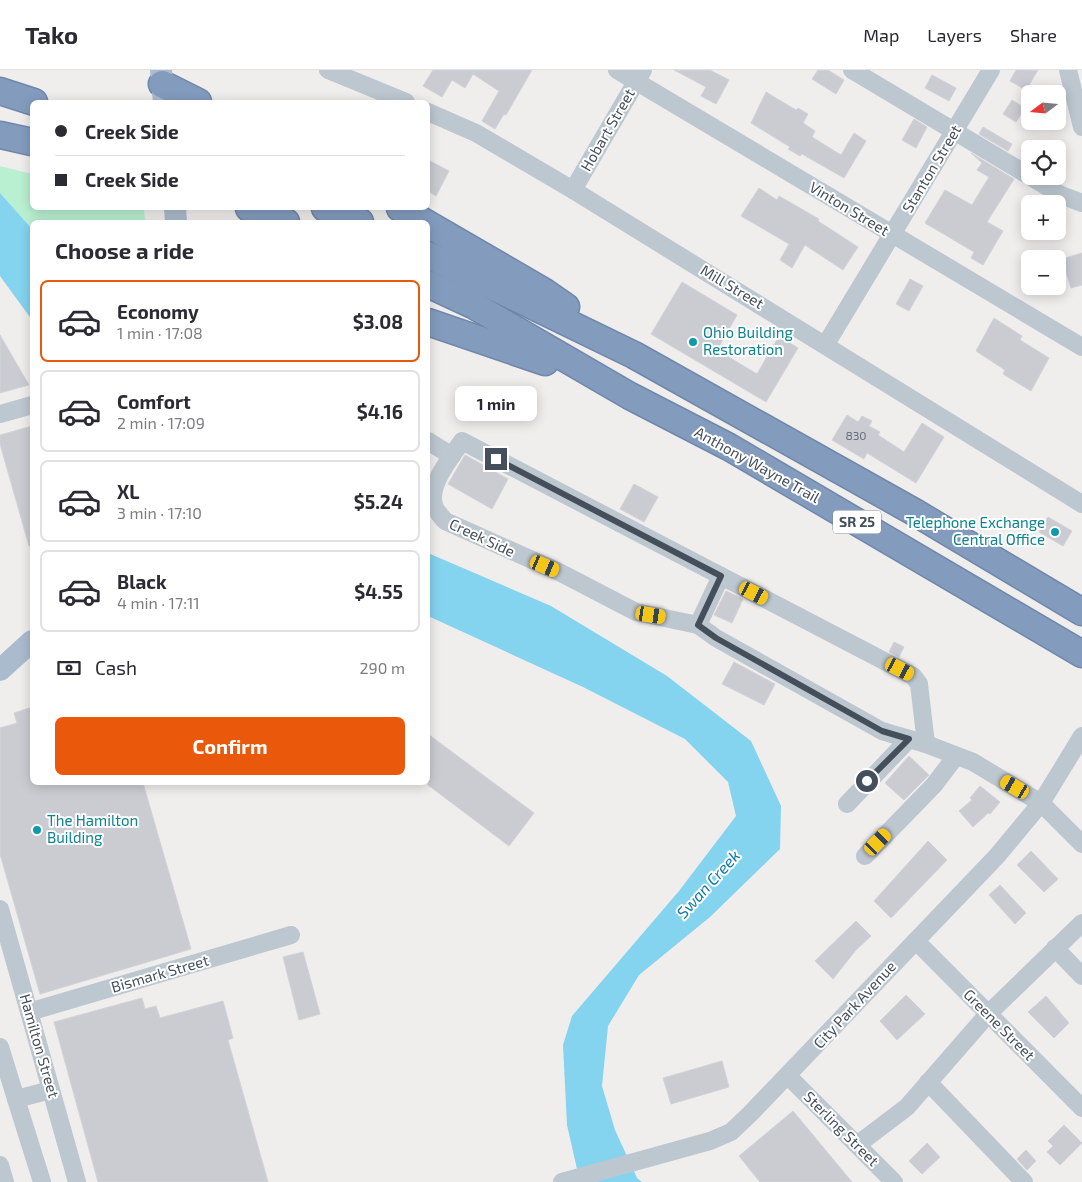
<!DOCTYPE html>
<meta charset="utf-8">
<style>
body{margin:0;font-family:"Exo 2",sans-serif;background:#f2f2f3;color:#2b2b33;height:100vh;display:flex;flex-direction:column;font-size:19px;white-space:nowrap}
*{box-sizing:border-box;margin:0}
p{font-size:16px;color:#7c7c81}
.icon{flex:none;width:28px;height:28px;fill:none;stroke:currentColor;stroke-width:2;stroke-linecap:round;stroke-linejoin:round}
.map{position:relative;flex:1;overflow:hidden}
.details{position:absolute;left:30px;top:150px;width:400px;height:565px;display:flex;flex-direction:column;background:#fff;border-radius:8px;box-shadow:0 2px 12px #0003}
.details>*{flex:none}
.banner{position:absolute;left:30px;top:30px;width:400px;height:110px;border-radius:8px;box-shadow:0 2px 12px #0003;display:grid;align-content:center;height:110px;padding:0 25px;background:#fff}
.needle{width:32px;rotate:254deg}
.controls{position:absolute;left:1021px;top:15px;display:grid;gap:10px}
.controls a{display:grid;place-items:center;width:45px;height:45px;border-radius:8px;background:#fff;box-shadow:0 2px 12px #0003;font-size:25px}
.end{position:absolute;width:22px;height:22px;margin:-11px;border:6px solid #454f5b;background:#fff;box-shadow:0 0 0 2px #fff}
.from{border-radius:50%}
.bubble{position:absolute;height:35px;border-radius:8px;background:#fff;box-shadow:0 2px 12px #0003;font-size:16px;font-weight:700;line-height:35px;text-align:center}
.car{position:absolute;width:15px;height:30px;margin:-15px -8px;border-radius:6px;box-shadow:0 0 4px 1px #0007;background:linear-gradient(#f5c518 24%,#345 0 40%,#f5c518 0 76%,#345 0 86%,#f5c518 0)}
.banner b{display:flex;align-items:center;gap:18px;height:48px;font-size:19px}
.banner b+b{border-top:1px solid #e1e1e2}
.banner i{width:12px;height:12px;background:#2b2b33}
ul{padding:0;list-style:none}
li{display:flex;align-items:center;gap:15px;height:82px;margin:0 10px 8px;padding:0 15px;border:2px solid #e1e1e2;border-radius:8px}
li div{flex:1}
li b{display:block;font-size:19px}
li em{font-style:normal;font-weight:700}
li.selected{border-color:#ea580c}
li>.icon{width:45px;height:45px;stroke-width:1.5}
h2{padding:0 25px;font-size:22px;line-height:60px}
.pay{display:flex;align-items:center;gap:12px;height:55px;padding:0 25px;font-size:19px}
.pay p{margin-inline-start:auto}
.button{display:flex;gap:10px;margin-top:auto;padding:10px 25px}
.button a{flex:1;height:58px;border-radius:8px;background:#ea580c;color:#fff;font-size:20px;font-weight:700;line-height:58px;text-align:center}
header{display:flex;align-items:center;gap:30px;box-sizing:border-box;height:70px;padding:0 25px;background:#fff;border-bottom:1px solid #e1e1e2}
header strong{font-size:24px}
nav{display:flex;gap:28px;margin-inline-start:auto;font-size:18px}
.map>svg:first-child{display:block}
.green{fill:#b9f0d1}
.water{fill:#84d3ef}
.building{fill:#caccd2;stroke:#d1d3d9}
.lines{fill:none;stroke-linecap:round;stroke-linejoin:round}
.highway-casing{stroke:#6e87aa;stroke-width:29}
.minor{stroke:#bdc7d0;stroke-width:18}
.major{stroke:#abbbce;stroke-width:22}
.highway{stroke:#839cbe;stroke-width:26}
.route{stroke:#454f5b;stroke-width:6}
.culture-dot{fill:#0f9aa8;stroke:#fff;stroke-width:2}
.labels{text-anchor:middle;stroke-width:4;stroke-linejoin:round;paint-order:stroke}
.number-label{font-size:12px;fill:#666e79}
.shield{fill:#fff;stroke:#7d848c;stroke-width:1}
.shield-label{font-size:14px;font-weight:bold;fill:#454f5b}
.street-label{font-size:15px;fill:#454f5b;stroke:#fff}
.culture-label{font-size:15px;fill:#0d838f;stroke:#fff;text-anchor:start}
.water-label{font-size:16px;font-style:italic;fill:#087aa4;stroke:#fff}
</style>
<header>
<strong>Tako</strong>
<nav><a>Map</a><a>Layers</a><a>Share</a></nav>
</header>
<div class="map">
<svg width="1082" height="1112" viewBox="0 0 1082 1112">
<rect width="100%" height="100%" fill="#f0eded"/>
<!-- green -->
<path class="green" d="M0,96L32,104V138H144L145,152H32V159L0,123Z"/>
<!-- water -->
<g class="water">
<path d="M0,123L32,159V250L0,206Z"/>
<path d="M428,483L551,536L667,606L751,671L781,736L780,779L710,847L639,905L608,956L602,1016L615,1060L637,1108L642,1112H580L567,1055L563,975L572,946L679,821L736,746L728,712L685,669L583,617L428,546Z"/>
</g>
<!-- building -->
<g class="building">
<path d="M433,0H532L506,45L504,44L495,59L482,51L499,21L473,4L465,18L452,10L442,27L423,16Z"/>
<path d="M674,0H710L729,10L716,34L701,26L706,17Z"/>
<path d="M818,0H828L844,10L836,24L812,9Z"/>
<path d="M1016,0H1038L1026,20L1010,11Z"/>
<path d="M932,5L956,18L949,31L925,18Z"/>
<path d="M766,22L796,40L798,38L808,44L803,53L815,61L812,67L841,85L854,63L866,71L844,108L802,84L800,86L788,79L790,77L751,53Z"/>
<path d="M1012,30L1025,38L1016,52L1003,44Z"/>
<path d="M914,49L927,57L916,78L902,70Z"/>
<path d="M983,57L1012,74L1008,81L979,64Z"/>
<path d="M971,83L1014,109L987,152L1003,161L983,195L971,188L974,182L925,153L945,120L972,135L989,107L977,100L982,93Z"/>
<path d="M428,90L449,101L436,126L428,121Z"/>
<path d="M759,118L777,130L779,126L819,149L818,151L858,177L843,200L805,175L792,198L780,190L789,174L741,146Z"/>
<path d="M1082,183V215L1071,218L1062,189Z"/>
<path d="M910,209L923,216L909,241L896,234Z"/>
<path d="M682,212L737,245L717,280L757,304L779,266L798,278L766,332L651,264Z"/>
<path d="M994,248L1022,266L1020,270L1049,288L1031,321L1003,304L1005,300L976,281Z"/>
<path d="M0,265L29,315L0,323Z"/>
<path d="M847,345L858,352L862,346L872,351L869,356L880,362L878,365L904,382L922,353L944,367L916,413L867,383L864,389L832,370Z"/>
<path d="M32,356V476H29L0,374V365Z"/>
<path d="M465,385L508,409L492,439L448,414Z"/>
<path d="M634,414L658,427L644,452L620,439Z"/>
<path d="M1048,447L1072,461L1063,476L1039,462Z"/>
<path d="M726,521L743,529L732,553L714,545Z"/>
<path d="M894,572L904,577L899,587L889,582Z"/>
<path d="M734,592L775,614L764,635L722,614Z"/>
<path d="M32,637V712L143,713L191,879L40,924L0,784V658L17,653L14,643Z"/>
<path d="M428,664L534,743L509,776L428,715Z"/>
<path d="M909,686L929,705L904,730L885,713Z"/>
<path d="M980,716L1000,732L990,744L988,743L973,757L959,741L972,730L970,728Z"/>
<path d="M928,771L947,790L891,848L874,831Z"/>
<path d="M1031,781L1058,809L1044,822L1017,795Z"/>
<path d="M1000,815L1026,843L1015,854L989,825Z"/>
<path d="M856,851L871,866L856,880L833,909L815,891Z"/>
<path d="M303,882L320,944L299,950L283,887Z"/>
<path d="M906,925L925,944L897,970L880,951Z"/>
<path d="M1046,926L1069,953L1054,968L1028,942Z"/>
<path d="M142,928L145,939L156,936L160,948L223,931L233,968L228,970L268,1112H98L54,952Z"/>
<path d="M722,991L729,1017L671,1034L663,1008Z"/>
<path d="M793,1041L852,1112H760L739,1086Z"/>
<path d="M1064,1055L1082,1073L1060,1095L1047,1082L1053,1076L1048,1071Z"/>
<path d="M927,1073L940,1087L922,1104L909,1091Z"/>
<path d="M1026,1080L1036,1091L1027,1100L1017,1089Z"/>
</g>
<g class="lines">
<defs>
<g id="highway">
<path d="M162,14L198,32"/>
<path d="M0,21L34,32"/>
<path d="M0,65L32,72"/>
<path d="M249,138L286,152"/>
<path d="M325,138L360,152"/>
<path d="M400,138L543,221L566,237"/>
<path d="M428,185L634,285L916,443L1082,542"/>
<path d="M428,214L473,235L630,326L729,377L1082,584"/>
<path d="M428,252L545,292"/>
</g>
</defs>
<!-- highway casing -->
<use href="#highway" class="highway-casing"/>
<!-- minor -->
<g class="minor">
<path d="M328,0L406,32"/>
<path d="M617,0L1082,277"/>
<path d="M852,0L1061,125L1082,133"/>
<path d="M1068,0L1082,57"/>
<path d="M428,42L476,63L573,120L1082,434"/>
<path d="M573,120L643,0"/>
<path d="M826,274L991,0"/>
<path d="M0,344L32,335"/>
<path d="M428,371L452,386"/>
<path d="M698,555L721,506"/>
<path d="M926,674L919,614L913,606L462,371C451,388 428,414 434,435C435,440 441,446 445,451L559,502L636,542L698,555L716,568L882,661L926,674L973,692L1041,733L1082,774"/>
<path d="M847,734L909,669"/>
<path d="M865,786L934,715L956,686"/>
<path d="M0,839L77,1112"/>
<path d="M916,871L1082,1038"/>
<path d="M1055,878L1082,906"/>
<path d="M29,942L291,865"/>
<path d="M0,977L16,1029"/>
<path d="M788,1006L894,1112"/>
<path d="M928,1012L1024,1112"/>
<path d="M857,1075L907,1037L988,944L1082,853"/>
<path d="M0,1095L5,1112"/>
<path d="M42,1112L16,1029L51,1020"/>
<path d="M562,1112L710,1071L731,1062L750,1044L997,786L1041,733L1082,666"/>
</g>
<!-- major -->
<g class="major">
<path d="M161,0L164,32"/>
<path d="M175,138L176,152"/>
<path d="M0,600L32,571"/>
</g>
<!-- highway -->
<use href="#highway" class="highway"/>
</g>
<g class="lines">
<!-- route -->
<path class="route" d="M496,389L721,506L698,555L716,568L882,661L909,669L867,711"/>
</g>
<!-- markers -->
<g class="culture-dot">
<circle cx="693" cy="272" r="5"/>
<circle cx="1055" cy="462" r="5"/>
<circle cx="37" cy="760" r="5"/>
</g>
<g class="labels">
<!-- number labels -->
<g class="number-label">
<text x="856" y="370">830</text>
</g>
<!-- shield labels -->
<rect class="shield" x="833" y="440.5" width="48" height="23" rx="4"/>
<g class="shield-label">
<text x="857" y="457">SR 25</text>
</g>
<!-- street labels -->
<g class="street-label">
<text transform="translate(608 60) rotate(-60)" y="5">Hobart Street</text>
<text transform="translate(932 99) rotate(-59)" y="5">Stanton Street</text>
<text transform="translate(849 139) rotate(31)" y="5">Vinton Street</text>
<text transform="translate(732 217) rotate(31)" y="5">Mill Street</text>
<text transform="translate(757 395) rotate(29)" y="5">Anthony Wayne Trail</text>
<text transform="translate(482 468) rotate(25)" y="5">Creek Side</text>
<text transform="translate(160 904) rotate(-16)" y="5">Bismark Street</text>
<text transform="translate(855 935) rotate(-47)" y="5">City Park Avenue</text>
<text transform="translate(999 955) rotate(45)" y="5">Greene Street</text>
<text transform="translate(39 976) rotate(74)" y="5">Hamilton Street</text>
<text transform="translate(841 1059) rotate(45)" y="5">Sterling Street</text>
</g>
<!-- culture labels -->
<g class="culture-label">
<text x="703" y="268">Ohio Building<tspan x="703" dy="17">Restoration</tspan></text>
<text x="1045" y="458" text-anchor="end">Telephone Exchange<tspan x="1045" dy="17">Central Office</tspan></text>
<text x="47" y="756">The Hamilton<tspan x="47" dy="17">Building</tspan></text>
</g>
<!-- water labels -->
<g class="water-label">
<text transform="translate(708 814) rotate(-48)" y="6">Swan Creek</text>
</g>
</g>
</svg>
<div class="controls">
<a><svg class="needle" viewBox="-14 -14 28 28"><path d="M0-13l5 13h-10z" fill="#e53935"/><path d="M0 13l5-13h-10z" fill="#7c7c81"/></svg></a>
<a><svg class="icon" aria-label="locate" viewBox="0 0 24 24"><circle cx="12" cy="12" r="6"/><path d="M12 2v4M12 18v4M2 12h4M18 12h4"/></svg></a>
<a>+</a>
<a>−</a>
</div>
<i class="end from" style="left:867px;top:711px"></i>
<i class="end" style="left:496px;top:389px"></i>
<div class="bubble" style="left:455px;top:316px;width:82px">1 min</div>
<i class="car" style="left:545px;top:496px;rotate:113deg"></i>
<i class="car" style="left:754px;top:523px;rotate:117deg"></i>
<i class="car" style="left:651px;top:545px;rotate:99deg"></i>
<i class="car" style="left:900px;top:599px;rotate:117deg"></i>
<i class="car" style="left:1015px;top:717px;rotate:300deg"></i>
<i class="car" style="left:878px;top:772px;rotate:44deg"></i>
<div class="banner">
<b><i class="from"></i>Creek Side</b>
<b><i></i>Creek Side</b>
</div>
<section class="details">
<h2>Choose a ride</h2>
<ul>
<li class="selected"><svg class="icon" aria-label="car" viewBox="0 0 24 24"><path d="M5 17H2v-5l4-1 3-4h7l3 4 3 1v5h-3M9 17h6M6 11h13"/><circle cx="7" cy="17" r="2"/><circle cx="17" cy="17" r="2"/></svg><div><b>Economy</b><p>1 min · 17:08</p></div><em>$3.08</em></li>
<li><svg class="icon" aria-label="car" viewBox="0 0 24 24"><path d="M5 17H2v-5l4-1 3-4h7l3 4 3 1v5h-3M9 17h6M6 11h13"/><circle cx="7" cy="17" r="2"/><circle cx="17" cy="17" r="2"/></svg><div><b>Comfort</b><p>2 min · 17:09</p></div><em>$4.16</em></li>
<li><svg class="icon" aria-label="car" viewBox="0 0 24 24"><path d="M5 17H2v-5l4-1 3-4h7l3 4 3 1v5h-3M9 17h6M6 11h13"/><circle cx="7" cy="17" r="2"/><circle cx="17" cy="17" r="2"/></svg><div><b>XL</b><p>3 min · 17:10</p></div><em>$5.24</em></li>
<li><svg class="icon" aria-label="car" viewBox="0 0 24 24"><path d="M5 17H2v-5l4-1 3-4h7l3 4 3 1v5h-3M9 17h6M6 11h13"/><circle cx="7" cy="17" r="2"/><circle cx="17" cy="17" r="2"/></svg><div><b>Black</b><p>4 min · 17:11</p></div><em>$4.55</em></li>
</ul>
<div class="pay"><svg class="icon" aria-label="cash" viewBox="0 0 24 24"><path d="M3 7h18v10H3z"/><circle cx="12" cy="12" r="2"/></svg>Cash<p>290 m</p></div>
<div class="button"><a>Confirm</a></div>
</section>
</div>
